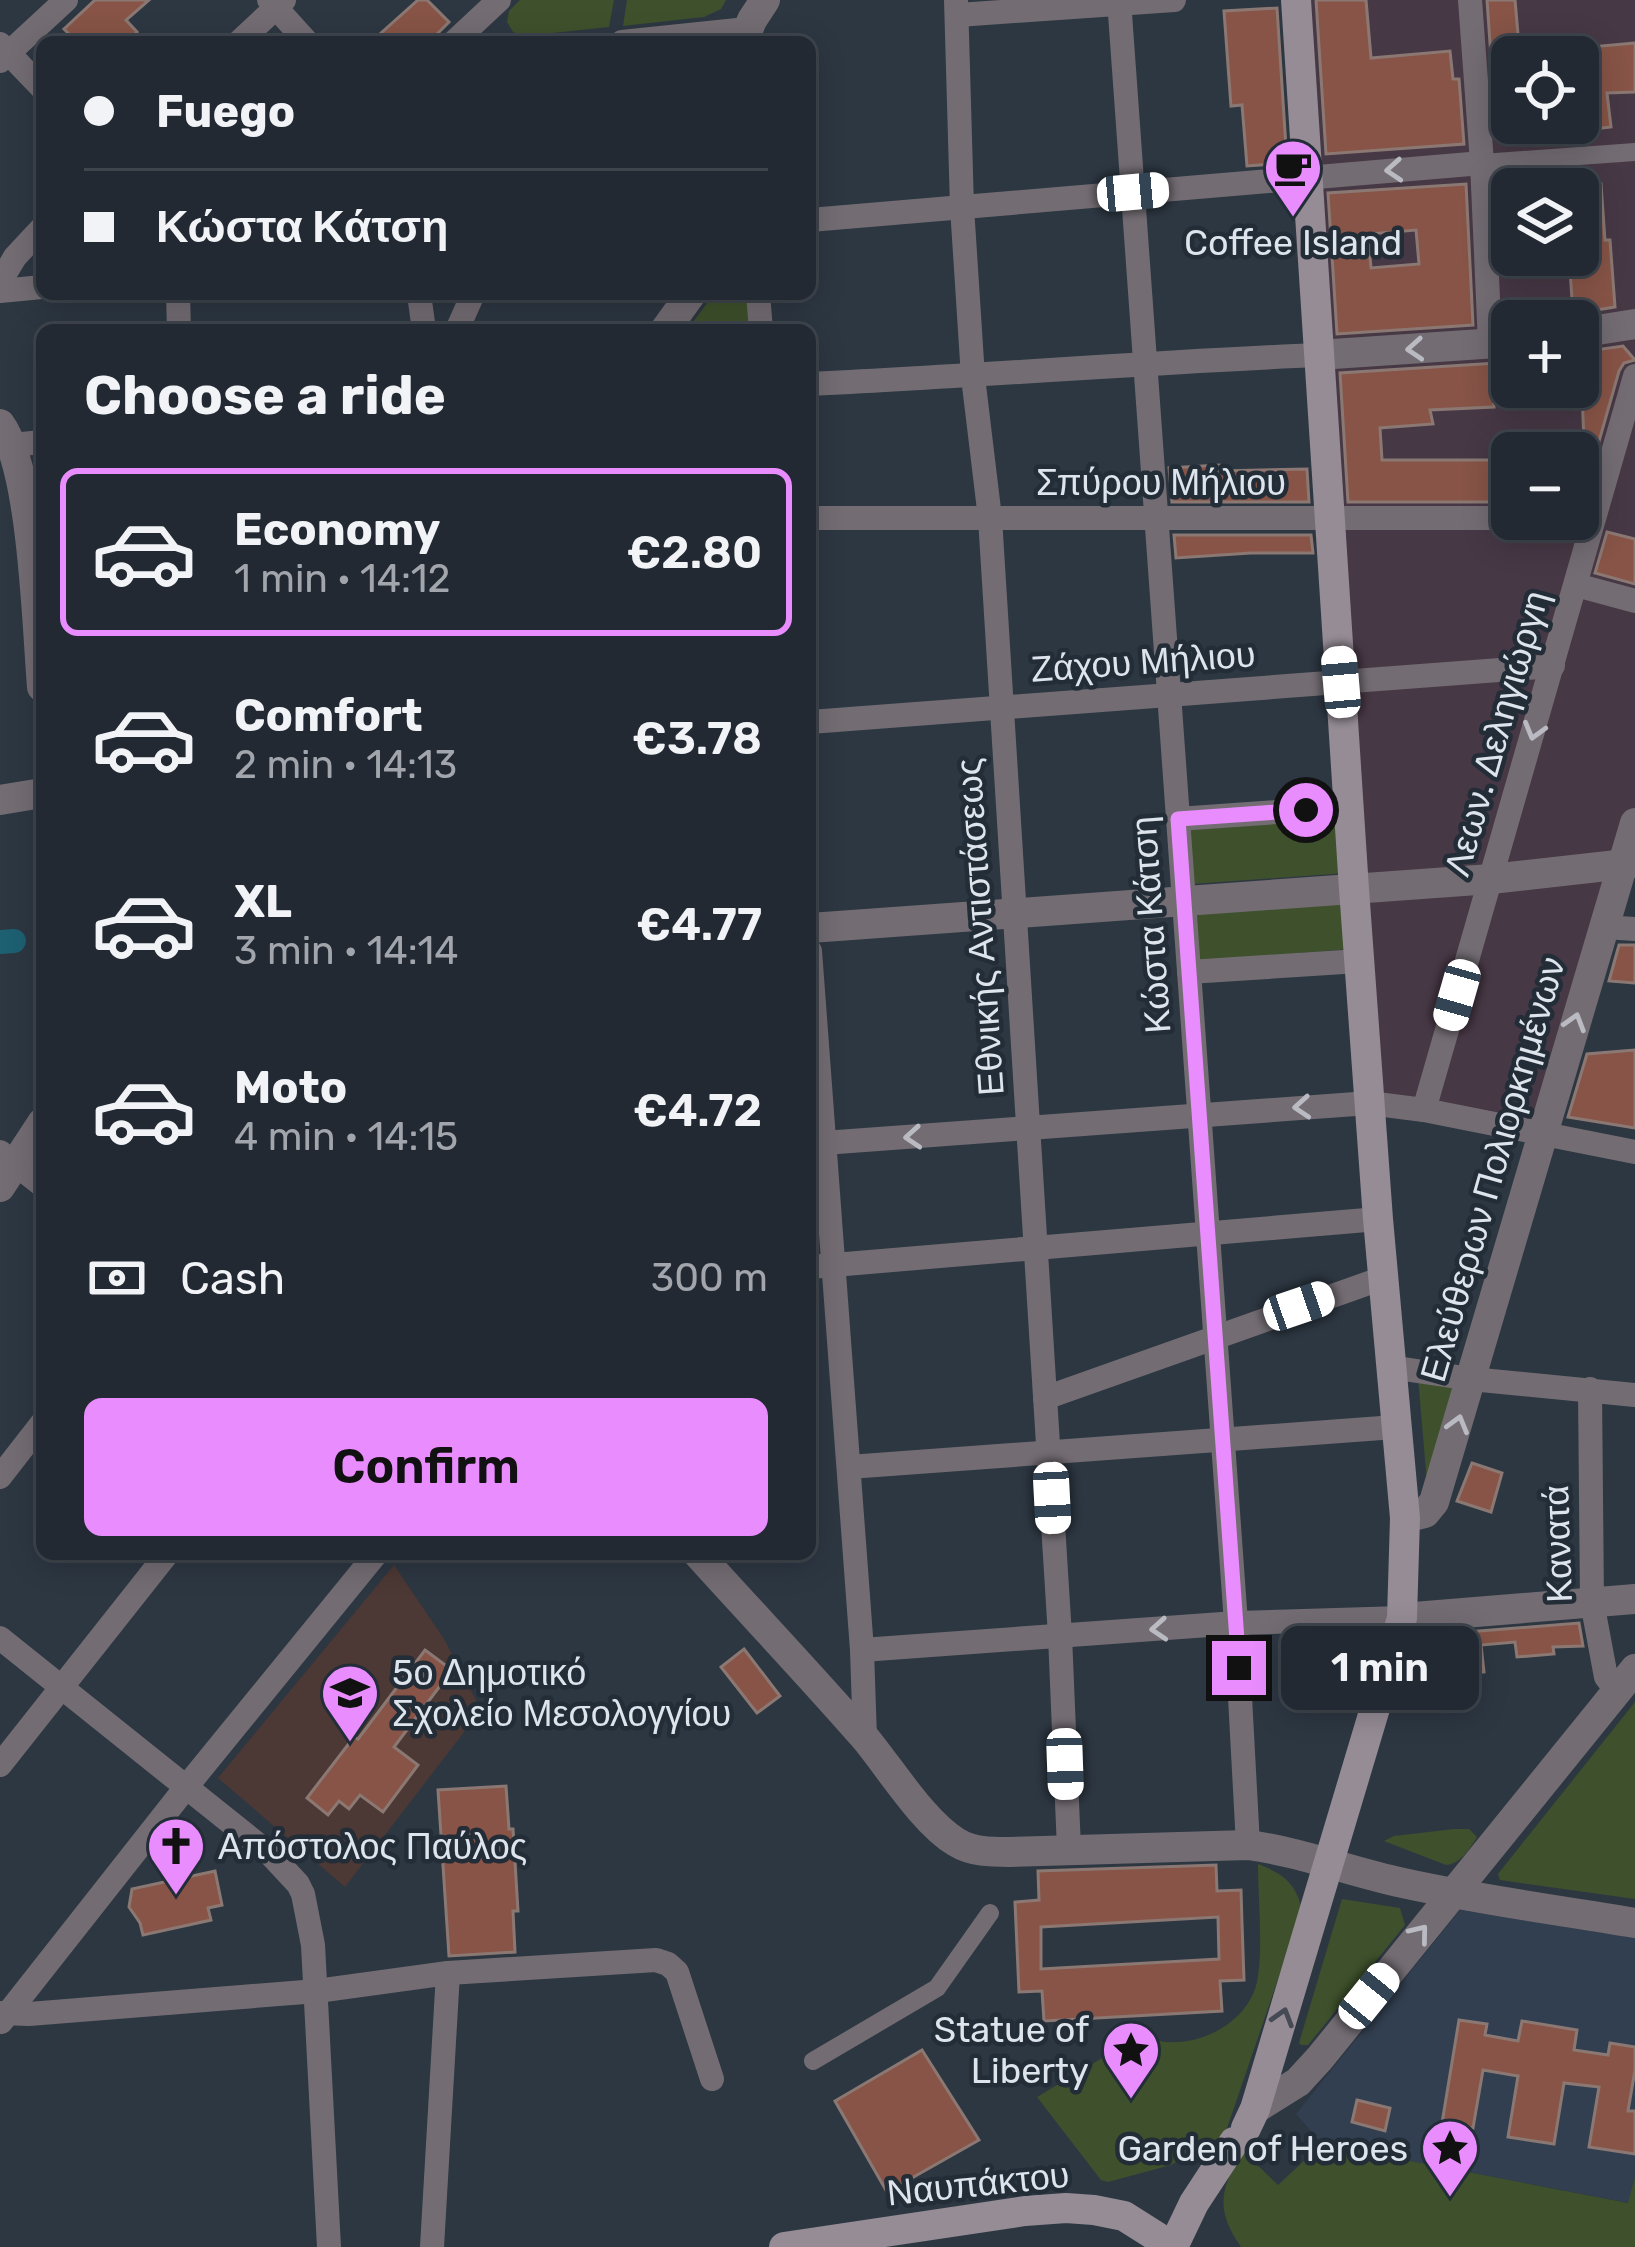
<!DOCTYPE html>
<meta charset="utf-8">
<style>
body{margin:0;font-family:Rubik,sans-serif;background:#2e353e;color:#f1f3f6;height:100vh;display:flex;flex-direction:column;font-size:45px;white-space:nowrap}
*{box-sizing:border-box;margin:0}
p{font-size:39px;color:#a2a6ac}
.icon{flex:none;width:66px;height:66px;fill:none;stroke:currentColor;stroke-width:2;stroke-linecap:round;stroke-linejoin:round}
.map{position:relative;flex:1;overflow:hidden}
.details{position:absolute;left:36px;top:324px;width:780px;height:1236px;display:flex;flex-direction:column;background:#222932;border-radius:18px;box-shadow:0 6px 30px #0003,0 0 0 3px #3f454d}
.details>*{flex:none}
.guide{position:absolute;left:36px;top:36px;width:780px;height:264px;border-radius:18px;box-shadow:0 6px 30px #0003,0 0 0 3px #3f454d;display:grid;align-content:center;height:264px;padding:0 48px;background:#222932}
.tools{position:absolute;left:1491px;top:36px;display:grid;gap:24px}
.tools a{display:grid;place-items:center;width:108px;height:108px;border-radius:18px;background:#222932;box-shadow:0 6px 30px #0003,0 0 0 3px #3f454d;font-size:60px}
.end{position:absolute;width:54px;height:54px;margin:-27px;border:15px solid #e98dfe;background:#111;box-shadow:0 0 0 6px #111}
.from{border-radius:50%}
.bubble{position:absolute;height:84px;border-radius:18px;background:#222932;box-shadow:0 6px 30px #0003,0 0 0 3px #3f454d;font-size:39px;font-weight:600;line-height:84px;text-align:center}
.car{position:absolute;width:36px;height:72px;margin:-36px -18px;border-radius:15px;box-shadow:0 0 9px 3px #0007;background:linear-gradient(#fff 24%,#345 0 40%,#fff 0 76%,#345 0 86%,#fff 0)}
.guide b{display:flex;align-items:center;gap:42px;height:114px;font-size:45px}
.guide b+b{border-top:3px solid #3f454d}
.guide i{width:30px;height:30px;background:#f1f3f6}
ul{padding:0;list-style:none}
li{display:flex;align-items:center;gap:36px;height:168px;margin:0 24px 18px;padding:0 24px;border:6px solid transparent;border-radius:18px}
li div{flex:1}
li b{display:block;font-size:45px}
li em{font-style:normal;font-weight:600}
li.selected{border-color:#e98dfe}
li>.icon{width:108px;height:108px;stroke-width:1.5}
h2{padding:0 48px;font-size:54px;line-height:144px}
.pay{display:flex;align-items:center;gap:30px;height:132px;padding:0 48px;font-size:45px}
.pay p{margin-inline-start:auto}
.cta{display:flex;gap:24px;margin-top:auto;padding:24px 48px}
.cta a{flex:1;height:138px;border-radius:18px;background:#e98dfe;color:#111;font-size:48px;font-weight:600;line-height:138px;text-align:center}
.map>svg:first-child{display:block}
.commercial{fill:#473845;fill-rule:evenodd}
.built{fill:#323f50}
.education{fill:#4c3834}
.green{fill:#3e512c}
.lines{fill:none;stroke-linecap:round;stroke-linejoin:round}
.canal{stroke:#1d6072;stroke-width:24}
.building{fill:#875447;stroke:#8b7873;stroke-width:3;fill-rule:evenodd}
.pedestrian{stroke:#736d73;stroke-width:18}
.minor{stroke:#736d73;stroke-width:24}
.tertiary{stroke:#736d73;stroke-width:30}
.secondary{stroke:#958c95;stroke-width:30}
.oneway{stroke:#b9bac2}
.oneway2{stroke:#454a54}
.route{stroke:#e98dfe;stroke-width:15}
.labels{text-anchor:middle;stroke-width:9;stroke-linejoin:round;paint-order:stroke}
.poi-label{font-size:36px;fill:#dee4ec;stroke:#232d38;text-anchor:start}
.street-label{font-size:36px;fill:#dee4ec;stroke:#232d38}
</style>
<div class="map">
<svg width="1635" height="2247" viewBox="0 0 1635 2247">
<rect width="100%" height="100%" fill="#2d3742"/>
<!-- commercial -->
<path class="commercial" d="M1290,0H1635V857L1553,1143L1362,1111ZM1512,57H1578V123H1512ZM1512,189H1578V255H1512ZM1512,321H1578V387H1512ZM1512,453H1578V519H1512Z"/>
<!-- built -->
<path class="built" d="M1460,1910L1635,1938V2178L1629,2203L1322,2144L1296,2114Z"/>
<!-- education -->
<path class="education" d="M394,1565L444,1639L481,1710L345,1887L218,1778Z"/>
<!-- green -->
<g class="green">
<path d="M520,0H614L609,27L525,36L513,32L507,22L509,11Z"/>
<path d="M627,0H726L721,9L704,17L623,26Z"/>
<path d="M714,294H748L751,330H687Z"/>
<path d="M1342,817L1346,873L1192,884L1188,829Z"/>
<path d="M1347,900L1351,949L1197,961L1193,912Z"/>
<path d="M1418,1377L1459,1383L1427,1483Z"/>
<path d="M1635,1702V1899L1500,1880L1498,1874Z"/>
<path d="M1454,1829H1469L1477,1837C1470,1849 1460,1864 1446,1865L1384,1841L1394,1836Z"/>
<path d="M1258,1864C1283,1874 1295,1882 1302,1909L1225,2134L1171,2165L1108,2182L1101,2180L1037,2097L1139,2036C1148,2038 1157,2041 1166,2042C1202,2045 1245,2023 1256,1986C1264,1957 1258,1897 1258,1864Z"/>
<path d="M1342,1899L1400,1908L1405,1925L1308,2045H1301L1299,2043Z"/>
<path d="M1322,2144L1628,2203L1635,2177V2247H1241C1214,2208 1221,2188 1243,2151L1278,2185Z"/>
</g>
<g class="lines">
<!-- canal -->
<path class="canal" d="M0,942L14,941"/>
</g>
<!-- building -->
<g class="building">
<path d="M95,0H149L126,20L137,32L126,42H77L64,29Z"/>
<path d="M418,0H427L449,22L429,42H371Z"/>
<path d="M1316,0H1366L1371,58L1450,51L1453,79H1459L1464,144L1326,154Z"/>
<path d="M1487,0H1515L1520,57H1512V128L1496,129Z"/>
<path d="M1277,8L1287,163L1247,166L1242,105L1231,106L1224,11Z"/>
<path d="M1635,43V92L1607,93L1611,127L1578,131V48Z"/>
<path d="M1466,184L1473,325L1337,334L1328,193ZM1416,230L1419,264L1371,268L1368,234Z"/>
<path d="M1601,184L1605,240H1610L1615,307L1573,314L1569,255H1578V186Z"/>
<path d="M1623,346L1635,360L1624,363L1619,371L1578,515V442H1584L1581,368L1595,365V350Z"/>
<path d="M1512,362V376L1492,379L1494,407L1430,410L1433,424L1380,428L1382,460H1512V502H1348L1340,373Z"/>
<path d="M1219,465V471L1307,469L1309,502H1172L1169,468Z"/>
<path d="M1607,532L1635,539V584L1595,573Z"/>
<path d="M1174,535H1311L1313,553H1251L1176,558Z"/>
<path d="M1619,945H1635V983L1609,981Z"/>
<path d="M1635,1050V1128L1568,1117L1587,1054Z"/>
<path d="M1472,1463L1502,1473L1491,1512L1457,1501Z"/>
<path d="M1579,1623L1583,1646L1553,1647L1554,1654L1517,1657L1515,1642L1481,1645L1484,1672L1405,1679L1417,1636Z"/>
<path d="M744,1649L780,1696L757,1713L721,1667Z"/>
<path d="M425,1650L452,1670L394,1747L418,1765L383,1812L360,1795L349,1809L339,1801L328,1815L307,1798L354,1737L358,1739Z"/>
<path d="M506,1786L509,1829H513L518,1911H513L515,1952L449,1956L438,1790Z"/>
<path d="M1216,1865L1217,1891L1241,1890L1242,1923L1244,1980L1220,1981L1222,2011L1044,2021L1042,1991L1019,1992L1015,1902L1039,1900L1038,1871ZM1218,1917L1219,1959L1041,1969V1927Z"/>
<path d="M215,1871L222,1905L208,1908L211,1920L143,1935L140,1923L129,1907L132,1889Z"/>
<path d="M1459,2020L1487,2024L1485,2035L1518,2041L1522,2021L1577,2030L1574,2050L1608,2055L1610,2043L1635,2047V2070L1628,2111H1635V2154L1589,2147L1599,2087L1564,2083L1554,2144L1508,2137L1518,2076L1483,2070L1473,2128L1442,2123Z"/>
<path d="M922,2050L979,2140L887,2192L835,2101Z"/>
<path d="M1357,2100L1390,2108L1385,2131L1352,2122Z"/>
</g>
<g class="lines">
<!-- pedestrian -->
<g class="pedestrian">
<path d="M1482,163L1635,152"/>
<path d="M813,2061L937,1988L990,1913"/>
</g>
<!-- minor -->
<g class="minor">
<path d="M269,0L307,42"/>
<path d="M956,0L962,207L973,377L990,518L1060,1636L1069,1849"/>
<path d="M1119,0L1236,1623L1248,1845"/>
<path d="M1470,0L1482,163L1490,344"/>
<path d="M958,15L1174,0"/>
<path d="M239,42L284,0"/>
<path d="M454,42L499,0"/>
<path d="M622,42L747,29"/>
<path d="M0,44L42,88"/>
<path d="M0,61L66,0"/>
<path d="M810,220L1482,163"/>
<path d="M0,282L15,257L42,228"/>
<path d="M0,291L42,287"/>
<path d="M178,294L179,330"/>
<path d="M419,294L424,330"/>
<path d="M758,294L761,330"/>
<path d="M457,330L473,294"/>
<path d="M810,384C980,376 1149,362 1318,355"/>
<path d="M12,445L42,442"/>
<path d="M810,518H1512"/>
<path d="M1576,585L1635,601"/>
<path d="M810,722L1553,666"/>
<path d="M1178,819L1348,807"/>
<path d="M1604,927L1635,929"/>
<path d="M810,951L862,1650L865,1739"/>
<path d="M1189,972L1359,961"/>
<path d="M1424,1110L1635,376"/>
<path d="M810,1144L1369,1103L1424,1110L1635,1152"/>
<path d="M0,1152L42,1185"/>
<path d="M810,1267L1378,1219"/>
<path d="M1390,1367L1471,1379L1635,1395"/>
<path d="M1590,1389L1592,1602L1606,1677L1618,1692"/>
<path d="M1045,1398L1383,1278"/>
<path d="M849,1467L1395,1427"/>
<path d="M0,1477L42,1423"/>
<path d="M0,1638L271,1855L298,1884L303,1894L313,1945L329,2247"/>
<path d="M862,1650L1236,1623L1402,1618"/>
<path d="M0,1765L167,1554"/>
<path d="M0,2013L29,2014L317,1991L448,1973L656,1960L668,1964L677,1972L712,2079"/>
<path d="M1,2022L187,1786L376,1554"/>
<path d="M432,2247L448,1973"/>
</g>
<!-- tertiary -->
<g class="tertiary">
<path d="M743,42L752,20L765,0"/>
<path d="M665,330L691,294"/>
<path d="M1578,333L1635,324"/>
<path d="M1318,355L1512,342"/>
<path d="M0,424C33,468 37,627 42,687"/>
<path d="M0,800L42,793"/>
<path d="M810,928L1491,879L1635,863"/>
<path d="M0,1187L42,1123"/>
<path d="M1405,1518L1425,1513L1434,1502L1635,823"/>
<path d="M698,1554C753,1615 811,1676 865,1738C890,1768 923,1822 956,1842C972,1852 991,1852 1009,1852L1248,1845C1301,1852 1351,1872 1403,1883C1480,1900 1558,1910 1635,1923"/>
<path d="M1402,1618L1635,1599"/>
<path d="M1255,2109L1298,2082L1320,2058L1635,1669"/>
</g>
<!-- secondary -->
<g class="secondary">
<path d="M1246,2128L1255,2109L1402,1618L1405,1518L1378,1219L1354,889L1296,0"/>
<path d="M784,2247L1025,2211L1066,2208L1094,2210L1124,2216L1173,2247"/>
<path d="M1173,2247L1194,2203L1234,2142"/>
</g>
</g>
<!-- one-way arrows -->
<defs><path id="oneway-chevron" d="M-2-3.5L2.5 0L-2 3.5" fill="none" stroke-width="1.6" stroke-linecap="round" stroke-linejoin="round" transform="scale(3)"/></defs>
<g class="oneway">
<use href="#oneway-chevron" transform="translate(1394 170) rotate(176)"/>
<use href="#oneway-chevron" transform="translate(1415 349) rotate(176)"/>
<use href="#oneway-chevron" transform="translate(1534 731) rotate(106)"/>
<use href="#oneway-chevron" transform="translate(1575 1022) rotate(-73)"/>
<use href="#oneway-chevron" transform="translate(1302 1107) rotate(176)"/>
<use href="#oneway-chevron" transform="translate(913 1137) rotate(176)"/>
<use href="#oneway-chevron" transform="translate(1458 1424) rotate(-74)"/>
<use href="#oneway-chevron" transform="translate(1159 1629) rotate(176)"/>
<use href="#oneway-chevron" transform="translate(1420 1933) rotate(-51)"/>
</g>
<use class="oneway2" href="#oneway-chevron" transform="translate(1283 2017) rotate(-73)"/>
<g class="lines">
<!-- route -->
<path class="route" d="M1239,1668L1178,819L1306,810"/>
</g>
<!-- icons -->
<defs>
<symbol id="cafe-pin" viewBox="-11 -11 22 30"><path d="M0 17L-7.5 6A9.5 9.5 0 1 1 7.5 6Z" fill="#e98dfe" stroke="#232d38"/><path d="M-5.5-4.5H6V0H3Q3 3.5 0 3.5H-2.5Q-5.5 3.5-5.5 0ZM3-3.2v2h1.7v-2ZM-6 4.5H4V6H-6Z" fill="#111"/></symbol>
<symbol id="school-pin" viewBox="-11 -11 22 30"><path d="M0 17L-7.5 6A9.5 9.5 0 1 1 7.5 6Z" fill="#e98dfe" stroke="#232d38"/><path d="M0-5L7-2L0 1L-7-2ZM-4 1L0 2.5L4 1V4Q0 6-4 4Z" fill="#111"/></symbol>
<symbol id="church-pin" viewBox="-11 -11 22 30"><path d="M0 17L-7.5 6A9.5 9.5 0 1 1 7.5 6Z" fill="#e98dfe" stroke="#232d38"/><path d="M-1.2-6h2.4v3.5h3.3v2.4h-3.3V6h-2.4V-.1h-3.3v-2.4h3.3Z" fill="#111"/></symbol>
<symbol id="sight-pin" viewBox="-11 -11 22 30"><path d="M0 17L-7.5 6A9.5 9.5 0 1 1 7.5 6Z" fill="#e98dfe" stroke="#232d38"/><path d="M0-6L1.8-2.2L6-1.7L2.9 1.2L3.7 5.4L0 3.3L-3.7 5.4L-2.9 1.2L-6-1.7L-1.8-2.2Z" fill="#111"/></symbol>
</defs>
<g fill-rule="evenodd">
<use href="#cafe-pin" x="1260" y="135" width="66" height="90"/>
<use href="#school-pin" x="317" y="1660" width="66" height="90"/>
<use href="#church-pin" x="143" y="1813" width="66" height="90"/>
<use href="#sight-pin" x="1098" y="2017" width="66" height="90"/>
<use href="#sight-pin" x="1417" y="2115" width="66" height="90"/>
</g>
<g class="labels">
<!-- poi labels -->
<g class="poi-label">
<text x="1293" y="255" text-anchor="middle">Coffee Island</text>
<text x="392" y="1685">5ο Δημοτικό<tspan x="392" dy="41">Σχολείο Μεσολογγίου</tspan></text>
<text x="218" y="1859">Απόστολος Παύλος</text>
<text x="1089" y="2042" text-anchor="end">Statue of<tspan x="1089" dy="41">Liberty</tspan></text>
<text x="1408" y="2161" text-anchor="end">Garden of Heroes</text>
</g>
<!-- street labels -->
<g class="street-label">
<text x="1161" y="495">Σπύρου Μήλιου</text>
<text transform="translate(1143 661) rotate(-4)" y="13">Ζάχου Μήλιου</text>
<text transform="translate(1496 733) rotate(-74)" y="13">Λεων. Δεληγιώργη</text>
<text transform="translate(1150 925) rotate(-94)" y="13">Κώστα Κάτση</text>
<text transform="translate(979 927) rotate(-94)" y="13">Εθνικής Αντιστάσεως</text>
<text transform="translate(1492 1169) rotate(-74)" y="13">Ελεύθερων Πολιορκημένων</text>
<text transform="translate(1557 1544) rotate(-92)" y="13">Κανατά</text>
<text transform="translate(978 2183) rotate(-6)" y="13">Ναυπάκτου</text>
</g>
</g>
</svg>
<div class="tools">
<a><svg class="icon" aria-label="locate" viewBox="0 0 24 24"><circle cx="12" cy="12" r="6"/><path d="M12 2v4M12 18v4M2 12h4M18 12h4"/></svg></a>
<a><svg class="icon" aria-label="layers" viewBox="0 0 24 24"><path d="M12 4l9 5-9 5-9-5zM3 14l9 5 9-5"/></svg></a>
<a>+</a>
<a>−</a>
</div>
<i class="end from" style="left:1306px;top:810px"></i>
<i class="end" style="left:1239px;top:1668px"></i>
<div class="bubble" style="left:1281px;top:1626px;width:198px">1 min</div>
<i class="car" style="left:1133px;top:192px;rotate:85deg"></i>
<i class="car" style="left:1341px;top:682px;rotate:355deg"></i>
<i class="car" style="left:1457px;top:995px;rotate:196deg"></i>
<i class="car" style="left:1299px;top:1306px;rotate:71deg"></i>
<i class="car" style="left:1052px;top:1498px;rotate:177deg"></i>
<i class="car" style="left:1065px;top:1764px;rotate:178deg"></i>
<i class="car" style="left:1369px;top:1996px;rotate:39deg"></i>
<div class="guide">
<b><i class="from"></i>Fuego</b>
<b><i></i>Κώστα Κάτση</b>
</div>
<section class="details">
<h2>Choose a ride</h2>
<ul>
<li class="selected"><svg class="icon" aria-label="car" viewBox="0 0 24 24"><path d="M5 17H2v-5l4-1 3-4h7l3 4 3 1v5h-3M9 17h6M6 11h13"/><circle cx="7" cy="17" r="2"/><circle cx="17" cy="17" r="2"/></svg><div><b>Economy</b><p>1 min · 14:12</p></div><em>€2.80</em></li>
<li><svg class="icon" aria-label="car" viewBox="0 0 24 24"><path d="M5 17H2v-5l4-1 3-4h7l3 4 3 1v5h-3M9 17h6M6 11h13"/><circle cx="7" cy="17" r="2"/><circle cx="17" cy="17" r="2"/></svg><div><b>Comfort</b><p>2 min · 14:13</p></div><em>€3.78</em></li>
<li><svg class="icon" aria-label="car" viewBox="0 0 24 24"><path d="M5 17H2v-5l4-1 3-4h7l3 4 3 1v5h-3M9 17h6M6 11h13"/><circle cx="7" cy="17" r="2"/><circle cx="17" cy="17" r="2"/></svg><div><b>XL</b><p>3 min · 14:14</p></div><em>€4.77</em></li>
<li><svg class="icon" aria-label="car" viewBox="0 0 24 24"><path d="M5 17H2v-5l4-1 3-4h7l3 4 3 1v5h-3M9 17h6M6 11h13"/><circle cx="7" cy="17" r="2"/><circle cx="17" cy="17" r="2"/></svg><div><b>Moto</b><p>4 min · 14:15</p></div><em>€4.72</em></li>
</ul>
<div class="pay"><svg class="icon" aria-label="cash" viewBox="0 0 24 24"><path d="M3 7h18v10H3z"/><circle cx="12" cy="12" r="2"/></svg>Cash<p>300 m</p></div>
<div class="cta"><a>Confirm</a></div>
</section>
</div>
